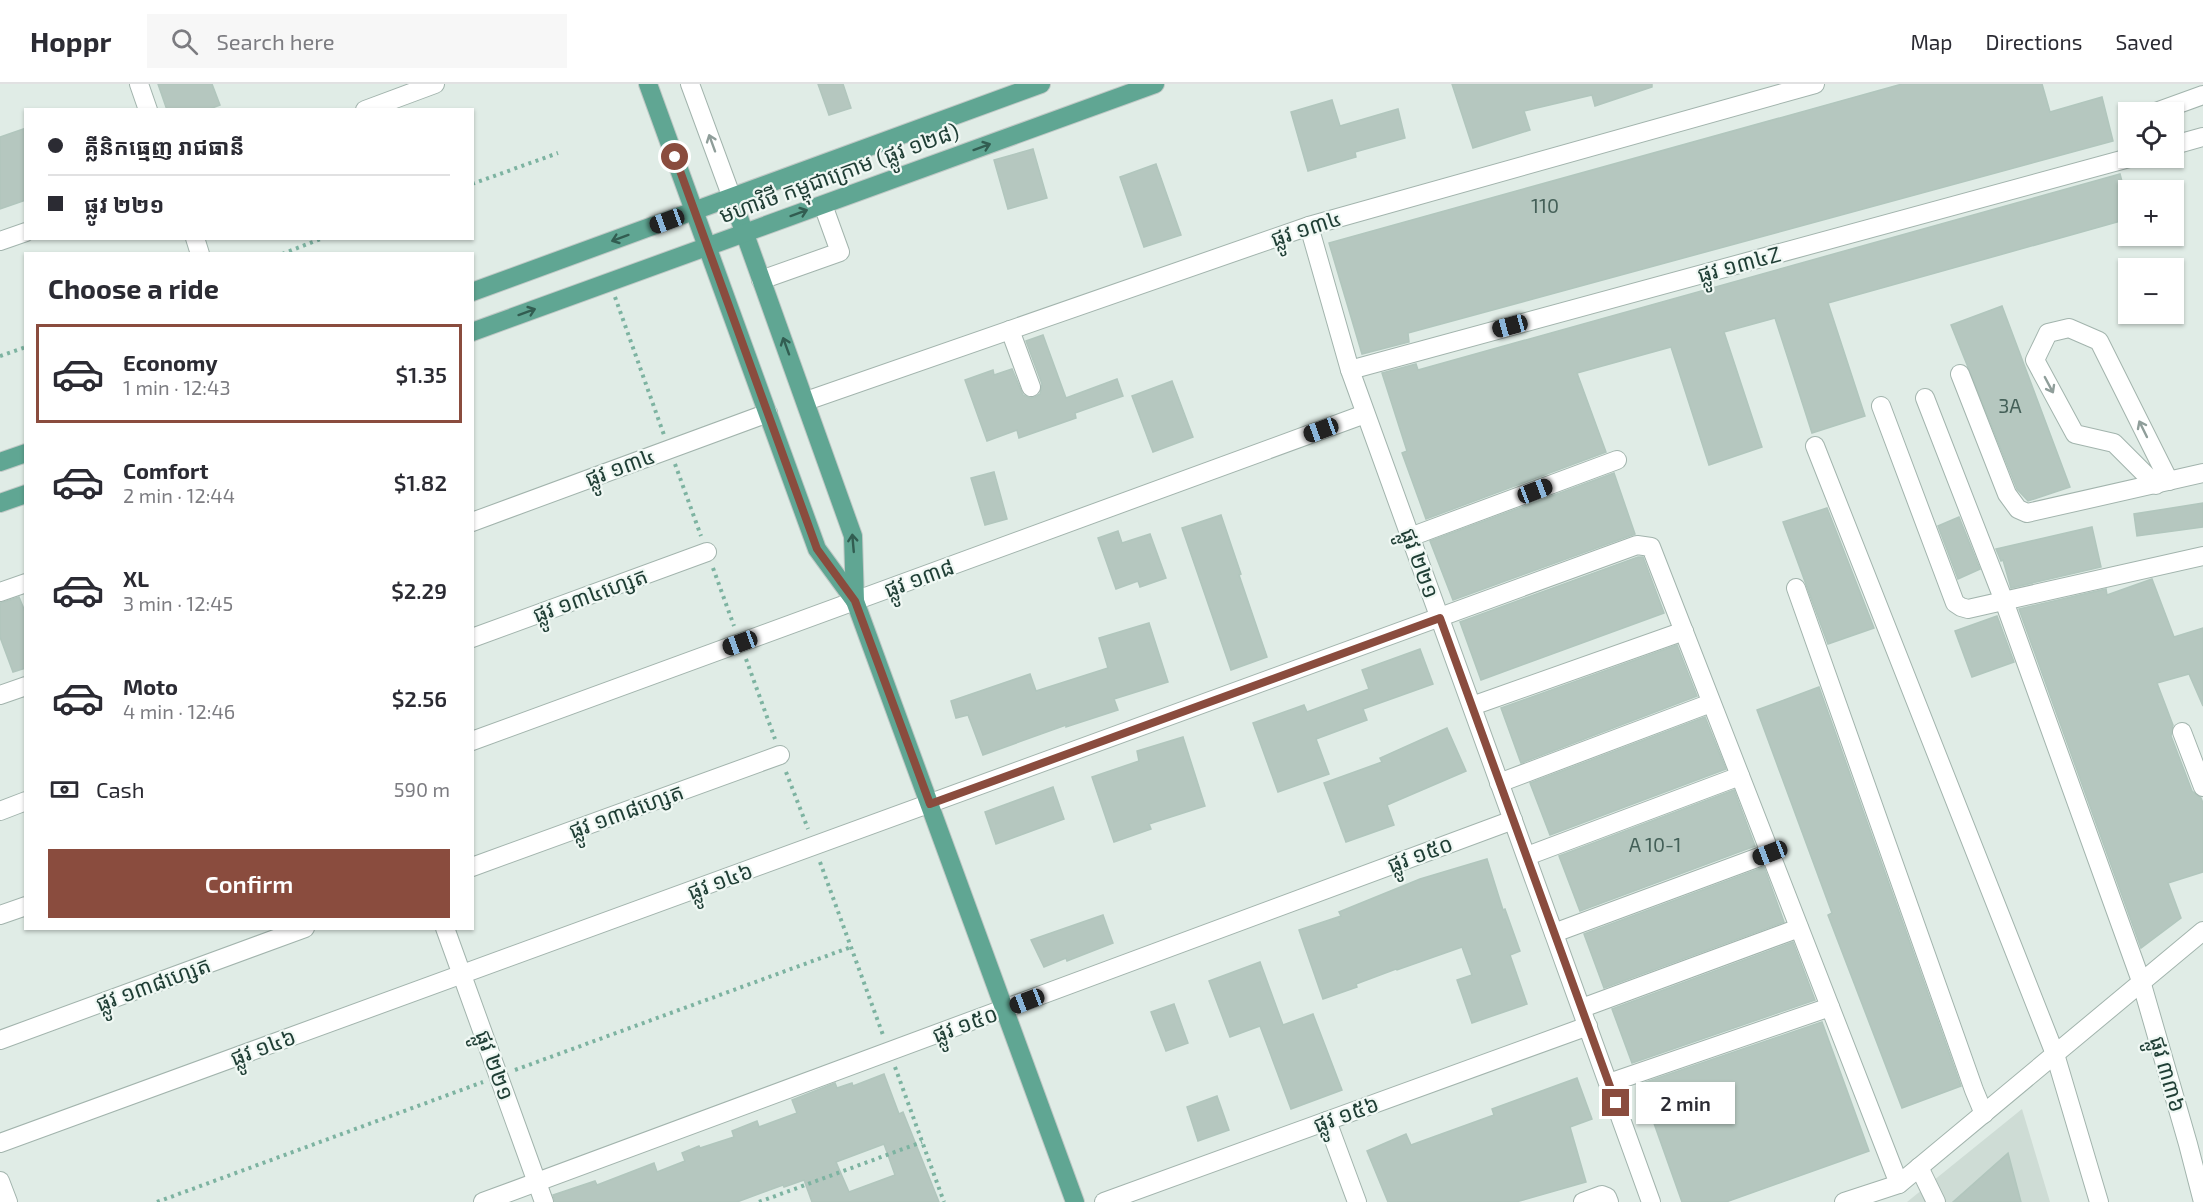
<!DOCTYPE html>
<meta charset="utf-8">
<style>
body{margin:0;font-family:"Exo 2","Noto Sans Khmer",sans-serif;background:#f7f7f7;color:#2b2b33;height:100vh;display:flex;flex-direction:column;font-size:22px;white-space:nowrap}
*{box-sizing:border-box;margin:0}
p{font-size:20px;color:#7c7c81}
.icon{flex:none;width:33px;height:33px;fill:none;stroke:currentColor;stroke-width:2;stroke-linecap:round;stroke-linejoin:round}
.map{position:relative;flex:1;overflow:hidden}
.side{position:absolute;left:24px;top:168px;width:450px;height:678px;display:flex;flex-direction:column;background:#fff;border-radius:0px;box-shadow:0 2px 4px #0004}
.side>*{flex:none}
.top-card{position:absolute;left:24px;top:24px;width:450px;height:132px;border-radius:0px;box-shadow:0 2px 4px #0004;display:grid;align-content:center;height:132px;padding:0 24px;background:#fff}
.tools{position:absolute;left:2118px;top:18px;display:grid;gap:12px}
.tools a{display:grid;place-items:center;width:66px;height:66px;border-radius:0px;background:#fff;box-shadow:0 2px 4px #0004;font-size:30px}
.end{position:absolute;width:27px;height:27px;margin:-14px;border:8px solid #8a4c3e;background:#fff;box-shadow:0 0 0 3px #fff}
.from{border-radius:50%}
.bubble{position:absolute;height:42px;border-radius:0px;background:#fff;box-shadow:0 2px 4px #0004;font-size:20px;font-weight:600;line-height:42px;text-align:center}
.car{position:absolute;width:18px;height:36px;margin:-18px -9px;border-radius:8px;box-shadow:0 0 4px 2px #0007;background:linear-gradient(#222 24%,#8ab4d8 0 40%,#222 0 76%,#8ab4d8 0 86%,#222 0)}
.top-card b{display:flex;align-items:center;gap:21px;height:57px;font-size:22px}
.top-card b+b{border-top:2px solid #e1e1e2}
.top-card i{width:15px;height:15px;background:#2b2b33}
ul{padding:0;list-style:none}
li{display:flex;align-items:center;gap:18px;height:99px;margin:0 12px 9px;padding:0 12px;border:3px solid transparent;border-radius:0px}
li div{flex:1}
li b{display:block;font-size:22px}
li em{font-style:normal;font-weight:600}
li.current{border-color:#8a4c3e}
li>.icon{width:54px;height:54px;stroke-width:1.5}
h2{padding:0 24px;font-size:27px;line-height:72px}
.pay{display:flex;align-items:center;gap:15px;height:66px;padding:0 24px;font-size:22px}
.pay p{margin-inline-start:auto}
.primary-button{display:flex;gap:12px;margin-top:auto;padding:12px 24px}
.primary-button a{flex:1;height:69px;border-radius:0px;background:#8a4c3e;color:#fff;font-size:24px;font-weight:600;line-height:69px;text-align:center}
header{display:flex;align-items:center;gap:36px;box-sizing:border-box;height:84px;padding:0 30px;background:#fff;border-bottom:2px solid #e1e1e2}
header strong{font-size:28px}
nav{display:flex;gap:33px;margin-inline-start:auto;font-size:21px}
.search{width:420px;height:54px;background:#f7f7f7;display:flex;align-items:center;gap:15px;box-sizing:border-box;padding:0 21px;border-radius:0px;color:#7c7c81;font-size:22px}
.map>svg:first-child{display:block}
.built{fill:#cedcd5}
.building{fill:#b5c7bf;stroke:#b1c6bd;stroke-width:1.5;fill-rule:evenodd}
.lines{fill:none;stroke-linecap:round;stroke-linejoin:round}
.minor-casing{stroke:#a2b4ad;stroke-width:20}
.major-casing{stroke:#c0c9c6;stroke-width:20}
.path{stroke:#7db3a1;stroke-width:4;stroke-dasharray:3 4.5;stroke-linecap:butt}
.minor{stroke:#fff;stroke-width:18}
.major{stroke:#60a693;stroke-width:18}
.oneway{stroke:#8f9e9a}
.oneway2{stroke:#325d51}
.route{stroke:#8a4c3e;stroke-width:8}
.labels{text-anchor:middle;stroke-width:4.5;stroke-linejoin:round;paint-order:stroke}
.number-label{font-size:20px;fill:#446058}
.street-label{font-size:22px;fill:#1f3e35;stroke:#f0f8f4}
</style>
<header>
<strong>Hoppr</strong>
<div class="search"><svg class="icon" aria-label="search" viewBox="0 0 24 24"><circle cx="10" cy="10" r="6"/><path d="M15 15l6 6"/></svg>Search here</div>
<nav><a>Map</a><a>Directions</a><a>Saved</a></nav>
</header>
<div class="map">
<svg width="2203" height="1118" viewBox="0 0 2203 1118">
<rect width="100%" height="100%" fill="#e0ece6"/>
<!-- built -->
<path class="built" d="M2022,1025L2050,1118H1907Z"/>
<!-- building -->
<g class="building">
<path d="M158,0H212L220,21L207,26H167Z"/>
<path d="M818,0H843L851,24L829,31Z"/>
<path d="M1452,0H1652V3L1595,22L1592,11L1524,27L1530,46L1473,64Z"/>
<path d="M1902,0H2042L2050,28L2102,13L2113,57L1408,249L1409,258L1362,270L1329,159Z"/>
<path d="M1332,16L1340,42L1398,25L1405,54L1355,68L1356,73L1308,87L1291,28Z"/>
<path d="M26,44V116L0,125V53Z"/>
<path d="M1033,65L1047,114L1008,125L994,76Z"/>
<path d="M1156,80L1181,151L1144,163L1120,93Z"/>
<path d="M2120,90L2128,120V135L1828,219L1865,332L1812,349L1775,234L1724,248L1762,363L1709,381L1671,263L1577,289L1606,368L1426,435L1402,369L1407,367L1382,289L1416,280L1418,286Z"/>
<path d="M2002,222L2070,403L2028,417L2017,405L1951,241Z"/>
<path d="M1043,251L1066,314L1117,295L1123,312L1075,329L1076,334L1019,354L1017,346L987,357L965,296L993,286L994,291L1012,285L1023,311L1030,314L1035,313L1040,310L1042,300L1026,257Z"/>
<path d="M1172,297L1193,353L1153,368L1132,312Z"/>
<path d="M994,388L1007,435L985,441L971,394Z"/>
<path d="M1614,389L1635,450L1453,516L1430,457Z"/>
<path d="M2203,419V443L2137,452L2134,430Z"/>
<path d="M1827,424L1874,544L1828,560L1783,438Z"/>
<path d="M1221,431L1241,490L1239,491L1267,573L1231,586L1182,444Z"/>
<path d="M1959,433L1980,485L1958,495L1938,442Z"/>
<path d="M2092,443L2101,483L2011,504L2003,476L2001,477L1996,465Z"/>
<path d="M1118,447L1122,459L1150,450L1166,494L1140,503L1138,497L1116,505L1098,454Z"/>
<path d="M1638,473H1643L1664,529L1481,596L1460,538Z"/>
<path d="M2152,495L2174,553L2203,544V622L2189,590L2157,599L2173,641L2171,652L2192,707L2201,714L2203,719V788L2168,799L2181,834L2141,864L2019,525L2106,505L2107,511Z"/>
<path d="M19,513L26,530V584L13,588L0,553V519Z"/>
<path d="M1997,532L2014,578L1972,593L1955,547Z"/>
<path d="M1149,539L1168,598L1114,615L1118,626L1066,643V641L983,671L968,631L956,634L951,617L1030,590L1036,607L1108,584L1099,554Z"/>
<path d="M1677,561L1697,612L1521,679L1501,624Z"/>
<path d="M1420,565L1433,600L1363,625L1367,636L1316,655L1329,690L1278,708L1253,639L1304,621L1307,628L1369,605L1362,586Z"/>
<path d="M1819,603L1961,1002L1902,1024L1828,831L1832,829L1757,626Z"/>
<path d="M1705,633L1726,685L1550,751L1530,699Z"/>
<path d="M1447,644L1466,687L1387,721L1394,741L1346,758L1324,699L1382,678L1380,674Z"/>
<path d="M1183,653L1205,722L1149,740L1151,745L1114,758L1092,693L1139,677L1137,667Z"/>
<path d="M1053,703L1064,735L996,760L985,728Z"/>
<path d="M1734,706L1755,762L1580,827L1559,772Z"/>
<path d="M1487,775L1503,826L1505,825L1520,867L1510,871L1527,920L1472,939L1457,896L1472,891L1462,863L1397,886L1396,885L1356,900L1357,903L1323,915L1299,846L1341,832L1339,828L1420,795Z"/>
<path d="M1764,783L1784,838L1604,904L1584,850Z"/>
<path d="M1103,831L1113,859L1067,877L1066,874L1044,883L1031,856Z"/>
<path d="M1793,858L1815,916L1632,979L1612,925Z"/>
<path d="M1260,878L1283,941L1313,930L1342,1006L1291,1025L1260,942L1230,953L1209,897Z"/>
<path d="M1174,920L1188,959L1166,967L1151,928Z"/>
<path d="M1822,938L1869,1067L1726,1118H1682L1640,1000Z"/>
<path d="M884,990L899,1030L903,1028L939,1118H812L804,1096L784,1103L783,1101L737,1118H555L553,1111L595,1097L597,1101L654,1079L657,1088L685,1077L682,1069L699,1062L700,1064L734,1053L732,1047L757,1037L759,1043L797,1029L792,1016L835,999L837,1004L852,999L853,1002ZM884,1060L895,1091L849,1108L836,1078Z"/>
<path d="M1577,994L1592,1035L1570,1043L1586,1098L1516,1118H1388L1367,1067L1406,1050L1411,1061L1494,1031L1492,1025Z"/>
<path d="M1217,1012L1229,1046L1198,1057L1187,1023Z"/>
<path d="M2008,1069L2021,1118H1953Z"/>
</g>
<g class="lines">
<defs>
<g id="minor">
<path d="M139,0L148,26"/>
<path d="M690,0L732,114"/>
<path d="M365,26L435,0"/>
<path d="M2156,28L2203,11"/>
<path d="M2174,61L2203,53"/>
<path d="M1309,142L1350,286L1651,1118"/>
<path d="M195,154L200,170"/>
<path d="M0,157L26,148"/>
<path d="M761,196L840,168L823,121"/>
<path d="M1010,246L1031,303"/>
<path d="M1350,286L2129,74"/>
<path d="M1960,290L2007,410L2018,425L2027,429L2203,389"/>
<path d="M1925,314L2004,517L2141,897L2188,1060L2203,1118"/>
<path d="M806,317L1309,142L1815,0"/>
<path d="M1881,322L1955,519L1961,523L1968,525L2203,472"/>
<path d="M1815,362L2055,970L2099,1118"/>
<path d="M2156,401L2114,359L2075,350L2035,276L2048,249L2069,244L2099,257L2169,397"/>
<path d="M472,438L768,329"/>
<path d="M1410,453L1617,376"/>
<path d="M1796,504L1974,1006L1984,1030"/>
<path d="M0,508L26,499"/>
<path d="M472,554L707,468"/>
<path d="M0,611L26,602"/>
<path d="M1472,622L1684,547"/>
<path d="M2182,648L2203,703"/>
<path d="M472,657L1365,330"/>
<path d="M1499,699L1711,619"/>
<path d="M0,727L26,717"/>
<path d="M1527,772L1740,692"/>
<path d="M472,783L780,671"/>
<path d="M0,831L26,822"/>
<path d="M445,844L544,1118"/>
<path d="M1554,849L1770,769"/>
<path d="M1582,924L1799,844"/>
<path d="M0,956L305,844"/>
<path d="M1609,999L1830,923"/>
<path d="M1327,1037L1357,1118"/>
<path d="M0,1059L1637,461L1651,463L1899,1100"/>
<path d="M1919,1083L1936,1118"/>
<path d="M0,1097L8,1118"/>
<path d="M483,1118L1513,736"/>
<path d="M1104,1118L1588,942"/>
<path d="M1583,1118L1602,1111L1607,1113L1609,1118"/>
<path d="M1844,1118L1899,1100L2203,847"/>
</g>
<g id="major">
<path d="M648,0L817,465L855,517L1075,1118"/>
<path d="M732,114L853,452L855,517"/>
<path d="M472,208L1041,0"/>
<path d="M472,248L1155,0"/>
<path d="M0,378L26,369"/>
<path d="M0,419L26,410"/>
</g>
</defs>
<!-- minor casing -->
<use href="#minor" class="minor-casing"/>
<!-- major casing -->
<use href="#major" class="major-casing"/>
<!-- path -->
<g class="path">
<path d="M472,100L558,69"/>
<path d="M282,170L323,154"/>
<path d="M615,213L664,351"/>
<path d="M0,272L26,263"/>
<path d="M675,380L701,452"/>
<path d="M713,484L734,542"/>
<path d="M746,575L775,655"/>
<path d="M786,688L808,745"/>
<path d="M820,778L883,951"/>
<path d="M895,983L944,1118"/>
<path d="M515,986L851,863"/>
<path d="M157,1118L483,998"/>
<path d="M759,1118L922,1058"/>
</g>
<!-- minor -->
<use href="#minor" class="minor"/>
<!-- major -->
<use href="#major" class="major"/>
</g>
<!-- one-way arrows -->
<defs><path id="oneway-shaft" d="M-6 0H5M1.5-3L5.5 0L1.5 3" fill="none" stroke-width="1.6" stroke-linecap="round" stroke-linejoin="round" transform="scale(1.5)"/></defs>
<g class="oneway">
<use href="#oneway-shaft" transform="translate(712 59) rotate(-110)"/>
<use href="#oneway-shaft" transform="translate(2049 301) rotate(62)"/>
<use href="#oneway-shaft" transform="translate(2143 345) rotate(-116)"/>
</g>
<g class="oneway2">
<use href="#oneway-shaft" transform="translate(982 63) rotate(-20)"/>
<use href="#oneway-shaft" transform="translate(799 129) rotate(-20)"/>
<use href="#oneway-shaft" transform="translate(620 154) rotate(160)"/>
<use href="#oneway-shaft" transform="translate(527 228) rotate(-20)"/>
<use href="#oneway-shaft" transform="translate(786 262) rotate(-110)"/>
<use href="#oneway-shaft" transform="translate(853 459) rotate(-95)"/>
</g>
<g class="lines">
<!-- route -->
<path class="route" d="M675,73L817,465L855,517L930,720L1440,534L1616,1019"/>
</g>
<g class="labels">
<!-- number labels -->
<g class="number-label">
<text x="1545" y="129">110</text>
<text x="2010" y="329">3A</text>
<text x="1655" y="768">A 10-1</text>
</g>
<!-- street labels -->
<g class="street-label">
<text transform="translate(839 89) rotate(-20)" y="8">មហាវិថី កម្ពុជាក្រោម (ផ្លូវ ១២៨)</text>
<text transform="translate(1306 144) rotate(-18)" y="8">ផ្លូវ ១៣៤</text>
<text transform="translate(1739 180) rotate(-15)" y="8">ផ្លូវ ១៣៤Z</text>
<text transform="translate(620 383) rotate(-20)" y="8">ផ្លូវ ១៣៤</text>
<text transform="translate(1420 479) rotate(70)" y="8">ផ្លូវ ២២១</text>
<text transform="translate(919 494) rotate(-20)" y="8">ផ្លូវ ១៣៨</text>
<text transform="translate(590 511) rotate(-20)" y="8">ផ្លូវ ១៣៤ហ្សេត</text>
<text transform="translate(626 727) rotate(-20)" y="8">ផ្លូវ ១៣៨ហ្សេត</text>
<text transform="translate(1420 770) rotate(-20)" y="8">ផ្លូវ ១៥០</text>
<text transform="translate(720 797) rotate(-20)" y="8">ផ្លូវ ១៤៦</text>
<text transform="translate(153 900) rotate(-20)" y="8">ផ្លូវ ១៣៨ហ្សេត</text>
<text transform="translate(965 940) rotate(-20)" y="8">ផ្លូវ ១៥០</text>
<text transform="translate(263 963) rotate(-20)" y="8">ផ្លូវ ១៤៦</text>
<text transform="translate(495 981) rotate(70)" y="8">ផ្លូវ ២២១</text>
<text transform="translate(2168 990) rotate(74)" y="8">ផ្លូវ ៣៣៦</text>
<text transform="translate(1346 1030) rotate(-20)" y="8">ផ្លូវ ១៥៦</text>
</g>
</g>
</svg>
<div class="tools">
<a><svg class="icon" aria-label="locate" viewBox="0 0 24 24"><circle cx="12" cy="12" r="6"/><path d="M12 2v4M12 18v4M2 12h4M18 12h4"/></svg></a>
<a>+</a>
<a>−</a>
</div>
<i class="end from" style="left:675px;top:73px"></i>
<i class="end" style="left:1616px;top:1019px"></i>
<div class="bubble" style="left:1636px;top:998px;width:99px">2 min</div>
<i class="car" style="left:667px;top:137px;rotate:250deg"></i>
<i class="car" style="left:1510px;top:242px;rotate:255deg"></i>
<i class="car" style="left:1321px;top:346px;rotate:250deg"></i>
<i class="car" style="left:1535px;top:407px;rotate:69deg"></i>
<i class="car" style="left:740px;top:559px;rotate:250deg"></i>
<i class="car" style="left:1770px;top:769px;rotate:249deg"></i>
<i class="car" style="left:1027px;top:917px;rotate:249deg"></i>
<div class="top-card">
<b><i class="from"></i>គ្លីនិកធ្មេញ រាជធានី</b>
<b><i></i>ផ្លូវ ២២១</b>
</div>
<section class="side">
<h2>Choose a ride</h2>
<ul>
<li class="current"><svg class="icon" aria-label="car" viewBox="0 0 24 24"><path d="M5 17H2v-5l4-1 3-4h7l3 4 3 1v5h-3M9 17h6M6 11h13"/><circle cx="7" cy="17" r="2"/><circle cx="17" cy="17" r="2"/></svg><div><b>Economy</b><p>1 min · 12:43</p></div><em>$1.35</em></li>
<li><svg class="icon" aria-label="car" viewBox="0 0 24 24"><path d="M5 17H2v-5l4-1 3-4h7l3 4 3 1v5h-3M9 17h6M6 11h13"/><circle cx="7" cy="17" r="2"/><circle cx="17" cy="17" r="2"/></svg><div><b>Comfort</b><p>2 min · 12:44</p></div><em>$1.82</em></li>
<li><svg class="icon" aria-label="car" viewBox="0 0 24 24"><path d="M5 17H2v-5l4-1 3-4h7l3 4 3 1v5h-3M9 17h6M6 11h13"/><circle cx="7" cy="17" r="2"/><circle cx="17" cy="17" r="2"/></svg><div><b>XL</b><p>3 min · 12:45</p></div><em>$2.29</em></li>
<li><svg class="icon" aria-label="car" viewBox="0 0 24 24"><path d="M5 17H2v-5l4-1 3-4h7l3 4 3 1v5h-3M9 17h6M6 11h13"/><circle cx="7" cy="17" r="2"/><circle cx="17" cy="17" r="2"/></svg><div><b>Moto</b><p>4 min · 12:46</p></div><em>$2.56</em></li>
</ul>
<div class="pay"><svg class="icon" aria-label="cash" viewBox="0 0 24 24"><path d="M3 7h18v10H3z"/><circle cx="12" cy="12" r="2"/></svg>Cash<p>590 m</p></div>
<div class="primary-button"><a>Confirm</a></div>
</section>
</div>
